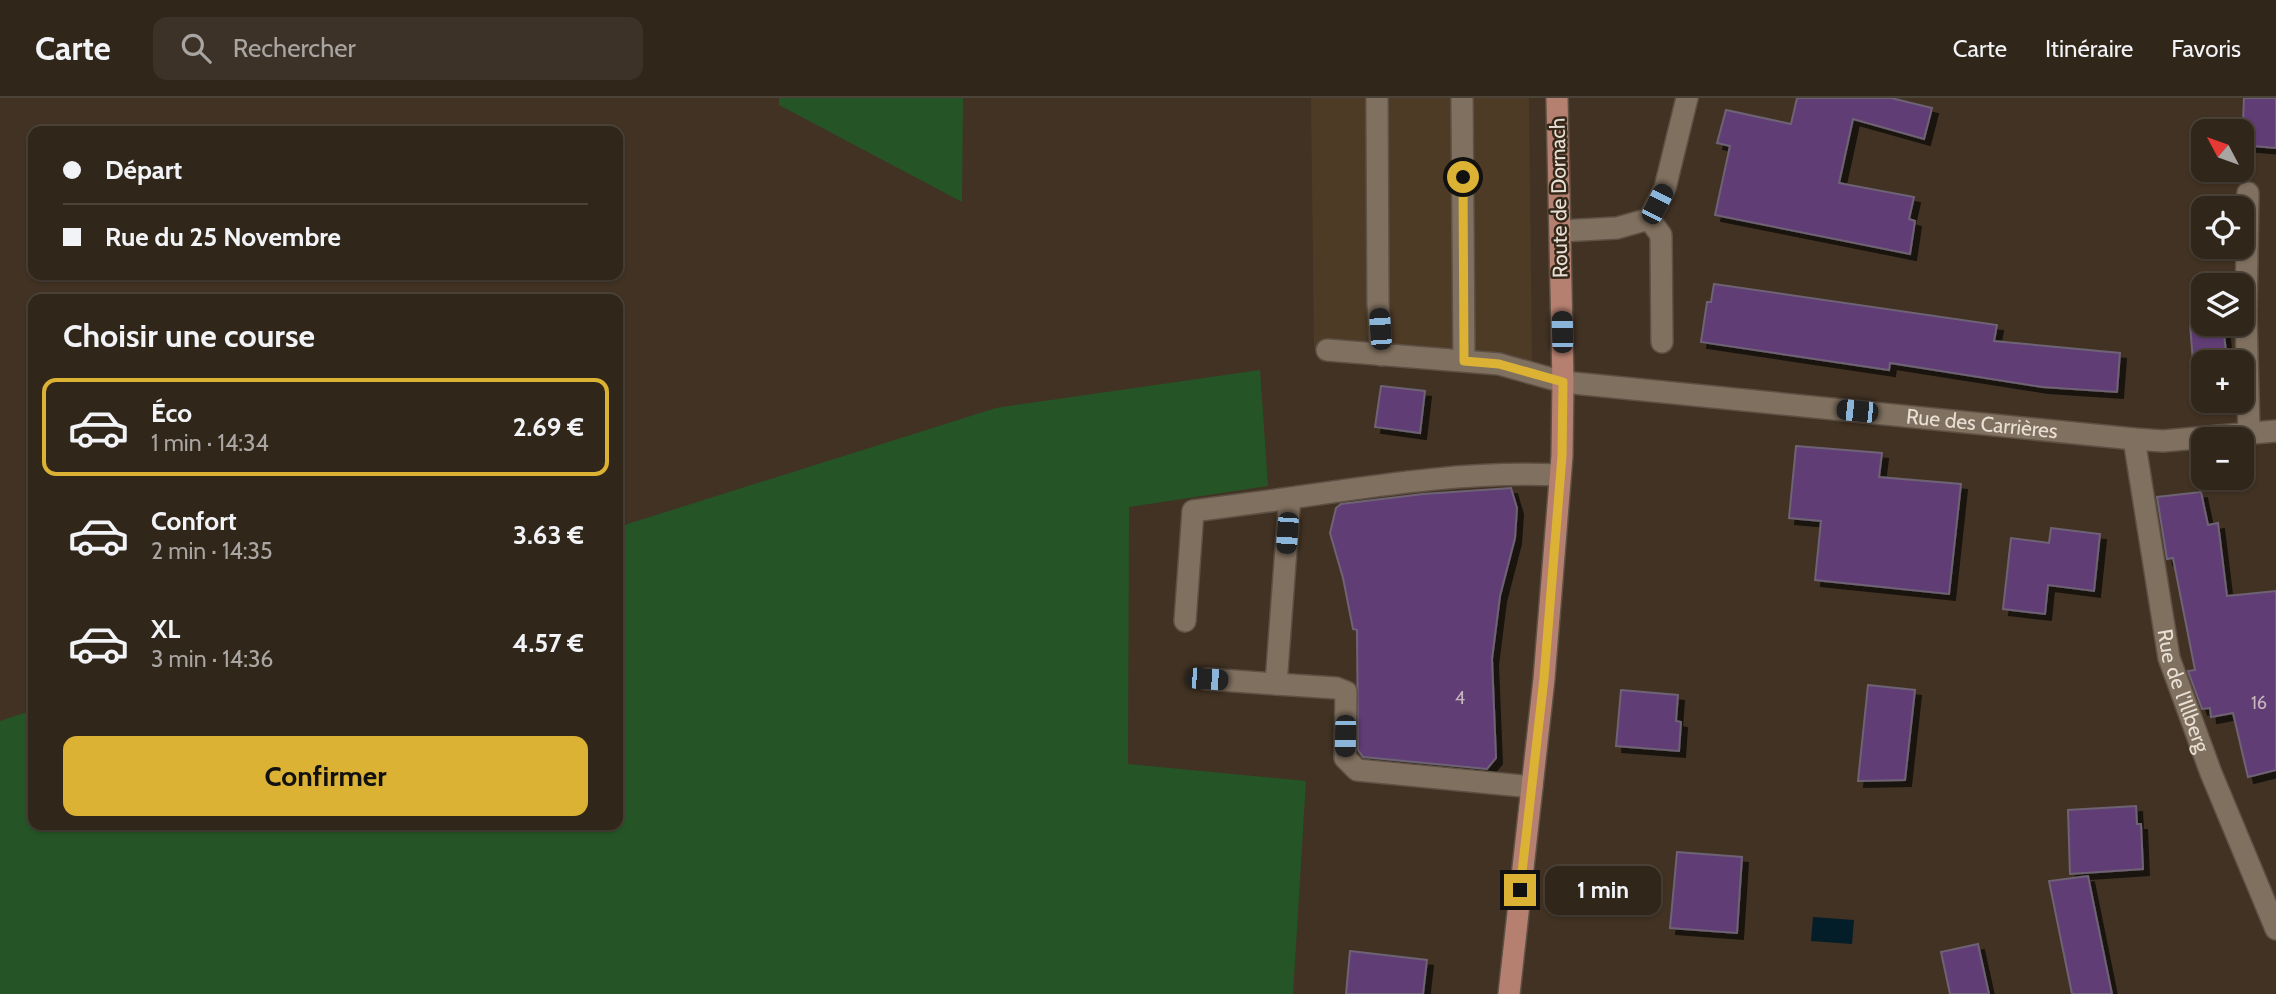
<!DOCTYPE html>
<html lang="fr">
<meta charset="utf-8">
<style>
body{margin:0;font-family:Cabin,sans-serif;background:#3d3227;color:#f1f3f6;height:100vh;display:flex;flex-direction:column;font-size:26px;white-space:nowrap}
*{box-sizing:border-box;margin:0}
p{font-size:23px;color:#a8a5a2}
.icon{flex:none;width:38px;height:38px;fill:none;stroke:currentColor;stroke-width:2;stroke-linecap:round;stroke-linejoin:round}
.map{position:relative;flex:1;overflow:hidden}
.details{position:absolute;left:28px;top:196px;width:595px;height:536px;display:flex;flex-direction:column;background:#31261a;border-radius:14px;box-shadow:0 2px 5px #0004,0 0 0 2px #4c4339}
.details>*{flex:none}
.top-card{position:absolute;left:28px;top:28px;width:595px;height:154px;border-radius:14px;box-shadow:0 2px 5px #0004,0 0 0 2px #4c4339;display:grid;align-content:center;height:154px;padding:0 35px;background:#31261a}
.needle{width:46px;rotate:311deg}
.tools{position:absolute;left:2191px;top:21px;display:grid;gap:14px}
.tools a{display:grid;place-items:center;width:63px;height:63px;border-radius:14px;background:#31261a;box-shadow:0 2px 5px #0004,0 0 0 2px #4c4339;font-size:35px}
.end{position:absolute;width:32px;height:32px;margin:-16px;border:9px solid #dbb233;background:#111;box-shadow:0 0 0 4px #111}
.from{border-radius:50%}
.bubble{position:absolute;height:49px;border-radius:14px;background:#31261a;box-shadow:0 2px 5px #0004,0 0 0 2px #4c4339;font-size:23px;font-weight:700;line-height:49px;text-align:center}
.car{position:absolute;width:21px;height:42px;margin:-21px -10px;border-radius:9px;box-shadow:0 0 5px 2px #0007;background:linear-gradient(#222 24%,#8ab4d8 0 40%,#222 0 76%,#8ab4d8 0 86%,#222 0)}
.top-card b{display:flex;align-items:center;gap:24px;height:66px;font-size:26px}
.top-card b+b{border-top:2px solid #4c4339}
.top-card i{width:18px;height:18px;background:#f1f3f6}
ul{padding:0;list-style:none}
li{display:flex;align-items:center;gap:21px;height:98px;margin:0 14px 10px;padding:0 21px;border:4px solid transparent;border-radius:14px}
li div{flex:1}
li b{display:block;font-size:26px}
li em{font-style:normal;font-weight:700}
li.on{border-color:#dbb233}
li>.icon{width:63px;height:63px;stroke-width:1.5}
h2{padding:0 35px;font-size:32px;line-height:84px}
.button{display:flex;gap:14px;margin-top:auto;padding:14px 35px}
.button a{flex:1;height:80px;border-radius:14px;background:#dbb233;color:#111;font-size:28px;font-weight:700;line-height:80px;text-align:center}
header{display:flex;align-items:center;gap:42px;box-sizing:border-box;height:98px;padding:0 35px;background:#31261a;border-bottom:2px solid #4c4339}
header strong{font-size:33px}
nav{display:flex;gap:38px;margin-inline-start:auto;font-size:24px}
.search{width:490px;height:63px;background:#3d3227;display:flex;align-items:center;gap:18px;box-sizing:border-box;padding:0 24px;border-radius:14px;color:#a8a5a2;font-size:26px}
.map>svg:first-child{display:block}
.built{fill:#4e3b26}
.green{fill:#255526}
.water{fill:#041e29}
.building{fill:#613d74;stroke:#6e6274;stroke-width:2;filter:url(#shadow)}
.lines{fill:none;stroke-linecap:round;stroke-linejoin:round}
.minor-casing{stroke:#5d5044;stroke-width:24}
.major-casing{stroke:#5d5044;stroke-width:24}
.minor{stroke:#80705f;stroke-width:21}
.major{stroke:#b68070;stroke-width:21}
.route{stroke:#dbb233;stroke-width:9}
.labels{text-anchor:middle;stroke-width:5;stroke-linejoin:round;paint-order:stroke}
.number-label{font-size:18px;fill:#c6b6bd}
.street-label{font-size:21px;fill:#e8dfd5;stroke:#362819}
</style>
<header>
<strong>Carte</strong>
<div class="search"><svg class="icon" aria-label="search" viewBox="0 0 24 24"><circle cx="10" cy="10" r="6"/><path d="M15 15l6 6"/></svg>Rechercher</div>
<nav><a>Carte</a><a>Itinéraire</a><a>Favoris</a></nav>
</header>
<div class="map">
<svg width="2276" height="896" viewBox="0 0 2276 896">
<defs>
<filter id="shadow"><feDropShadow dx="6" dy="6" stdDeviation="0" flood-color="#0009"/></filter>
</defs>
<rect width="100%" height="100%" fill="#413223"/>
<!-- built -->
<path class="built" d="M1311,0H1529L1532,265L1314,250Z"/>
<!-- green -->
<g class="green">
<path d="M779,0H963L962,104L779,7Z"/>
<path d="M1260,272L1268,388L1129,409L1128,666L1306,683L1293,896H0V623L33,612V726H618V429L996,310Z"/>
</g>
<!-- water -->
<path class="water" d="M1813,819L1854,822L1852,846L1811,843Z"/>
<!-- building -->
<g class="building">
<path d="M1797,0H1891L1932,10L1924,41L1853,21L1839,85L1914,99L1909,121L1915,123L1910,156L1715,117L1730,48L1717,45L1726,12L1791,26Z"/>
<path d="M2244,0H2276V50L2242,47Z"/>
<path d="M1714,186L1997,227L1994,243L2120,255L2117,294L2042,289L1890,265L1889,272L1701,244L1707,204H1711Z"/>
<path d="M2190,226H2223L2227,264H2193Z"/>
<path d="M1381,288L1425,293L1420,335L1375,329Z"/>
<path d="M1796,348L1882,355L1879,379L1961,386L1949,496L1815,482L1821,423L1789,420Z"/>
<path d="M1511,390L1517,410L1515,440L1500,498L1492,561L1496,660L1487,671L1363,659L1358,652L1357,532L1353,531L1343,480L1330,435L1336,410L1341,406L1423,396Z"/>
<path d="M2201,394L2208,427L2218,425L2227,498L2276,493V672L2248,679L2233,615L2211,619L2210,610L2202,611L2188,573L2195,572L2173,460L2167,461L2157,399Z"/>
<path d="M2051,430L2100,436L2094,493L2048,487L2045,516L2003,511L2011,440L2049,445Z"/>
<path d="M1868,587L1915,592L1905,682L1858,683Z"/>
<path d="M1621,592L1678,597L1676,623L1681,624L1679,653L1616,648Z"/>
<path d="M2136,708L2137,726H2141L2143,771L2070,776L2068,712Z"/>
<path d="M1677,754L1742,759L1737,835L1670,830Z"/>
<path d="M2088,778L2112,896H2072L2049,783Z"/>
<path d="M1978,846L1989,896H1950L1941,854Z"/>
<path d="M1350,853L1427,862L1423,896H1346Z"/>
</g>
<g class="lines">
<defs>
<g id="minor">
<path d="M1377,0L1378,205L1381,257"/>
<path d="M1462,0L1464,263"/>
<path d="M2248,95L2246,217L2249,335"/>
<path d="M1649,121L1661,137L1662,244"/>
<path d="M1561,133L1617,130L1649,121L1665,90L1687,0"/>
<path id="s1" d="M1327,252L1499,266L1563,284L2134,341L2163,343L2276,333"/>
<path id="s2" d="M2134,341L2169,560L2211,675L2276,831"/>
<path d="M1185,523L1193,413L1291,400"/>
<path d="M1207,581L1276,586"/>
<path d="M1532,689L1357,672L1345,660L1346,594L1336,590L1276,586L1289,410L1291,400C1380,387 1468,373 1558,377"/>
</g>
<path id="major" d="M1509,896L1544,581L1562,358L1563,284L1557,0"/>
</defs>
<!-- minor casing -->
<use href="#minor" class="minor-casing"/>
<!-- major casing -->
<use href="#major" class="major-casing"/>
<!-- minor -->
<use href="#minor" class="minor"/>
<!-- major -->
<use href="#major" class="major"/>
</g>
<g class="lines">
<!-- route -->
<path class="route" d="M1463,79L1464,263L1499,266L1563,284L1562,358L1544,580L1520,792"/>
</g>
<g class="labels">
<!-- number labels -->
<g class="number-label">
<text x="1460" y="606">4</text>
<text x="2259" y="611">16</text>
</g>
<!-- street labels -->
<g class="street-label">
<text transform="translate(1559 100) rotate(-91)" y="7">Route de Dornach</text>
<text dy="7" stroke="none"><textPath href="#s1" startOffset="660">Rue des Carrières</textPath></text>
<text dy="7" stroke="none"><textPath href="#s2" startOffset="257">Rue de l'Illberg</textPath></text>
</g>
</g>
</svg>
<div class="tools">
<a><svg class="needle" viewBox="-14 -14 28 28"><path d="M0-13l5 13h-10z" fill="#e53935"/><path d="M0 13l5-13h-10z" fill="#a8a5a2"/></svg></a>
<a><svg class="icon" aria-label="locate" viewBox="0 0 24 24"><circle cx="12" cy="12" r="6"/><path d="M12 2v4M12 18v4M2 12h4M18 12h4"/></svg></a>
<a><svg class="icon" aria-label="layers" viewBox="0 0 24 24"><path d="M12 4l9 5-9 5-9-5zM3 14l9 5 9-5"/></svg></a>
<a>+</a>
<a>−</a>
</div>
<i class="end from" style="left:1463px;top:79px"></i>
<i class="end" style="left:1520px;top:792px"></i>
<div class="bubble" style="left:1545px;top:768px;width:116px">1 min</div>
<i class="car" style="left:1657px;top:106px;rotate:27deg"></i>
<i class="car" style="left:1380px;top:231px;rotate:356deg"></i>
<i class="car" style="left:1562px;top:234px;rotate:359deg"></i>
<i class="car" style="left:1857px;top:313px;rotate:276deg"></i>
<i class="car" style="left:1287px;top:435px;rotate:184deg"></i>
<i class="car" style="left:1207px;top:581px;rotate:94deg"></i>
<i class="car" style="left:1345px;top:638px;rotate:181deg"></i>
<div class="top-card">
<b><i class="from"></i>Départ</b>
<b><i></i>Rue du 25 Novembre</b>
</div>
<section class="details">
<h2>Choisir une course</h2>
<ul>
<li class="on"><svg class="icon" aria-label="car" viewBox="0 0 24 24"><path d="M5 17H2v-5l4-1 3-4h7l3 4 3 1v5h-3M9 17h6M6 11h13"/><circle cx="7" cy="17" r="2"/><circle cx="17" cy="17" r="2"/></svg><div><b>Éco</b><p>1 min · 14:34</p></div><em>2.69 €</em></li>
<li><svg class="icon" aria-label="car" viewBox="0 0 24 24"><path d="M5 17H2v-5l4-1 3-4h7l3 4 3 1v5h-3M9 17h6M6 11h13"/><circle cx="7" cy="17" r="2"/><circle cx="17" cy="17" r="2"/></svg><div><b>Confort</b><p>2 min · 14:35</p></div><em>3.63 €</em></li>
<li><svg class="icon" aria-label="car" viewBox="0 0 24 24"><path d="M5 17H2v-5l4-1 3-4h7l3 4 3 1v5h-3M9 17h6M6 11h13"/><circle cx="7" cy="17" r="2"/><circle cx="17" cy="17" r="2"/></svg><div><b>XL</b><p>3 min · 14:36</p></div><em>4.57 €</em></li>
</ul>
<div class="button"><a>Confirmer</a></div>
</section>
</div>
